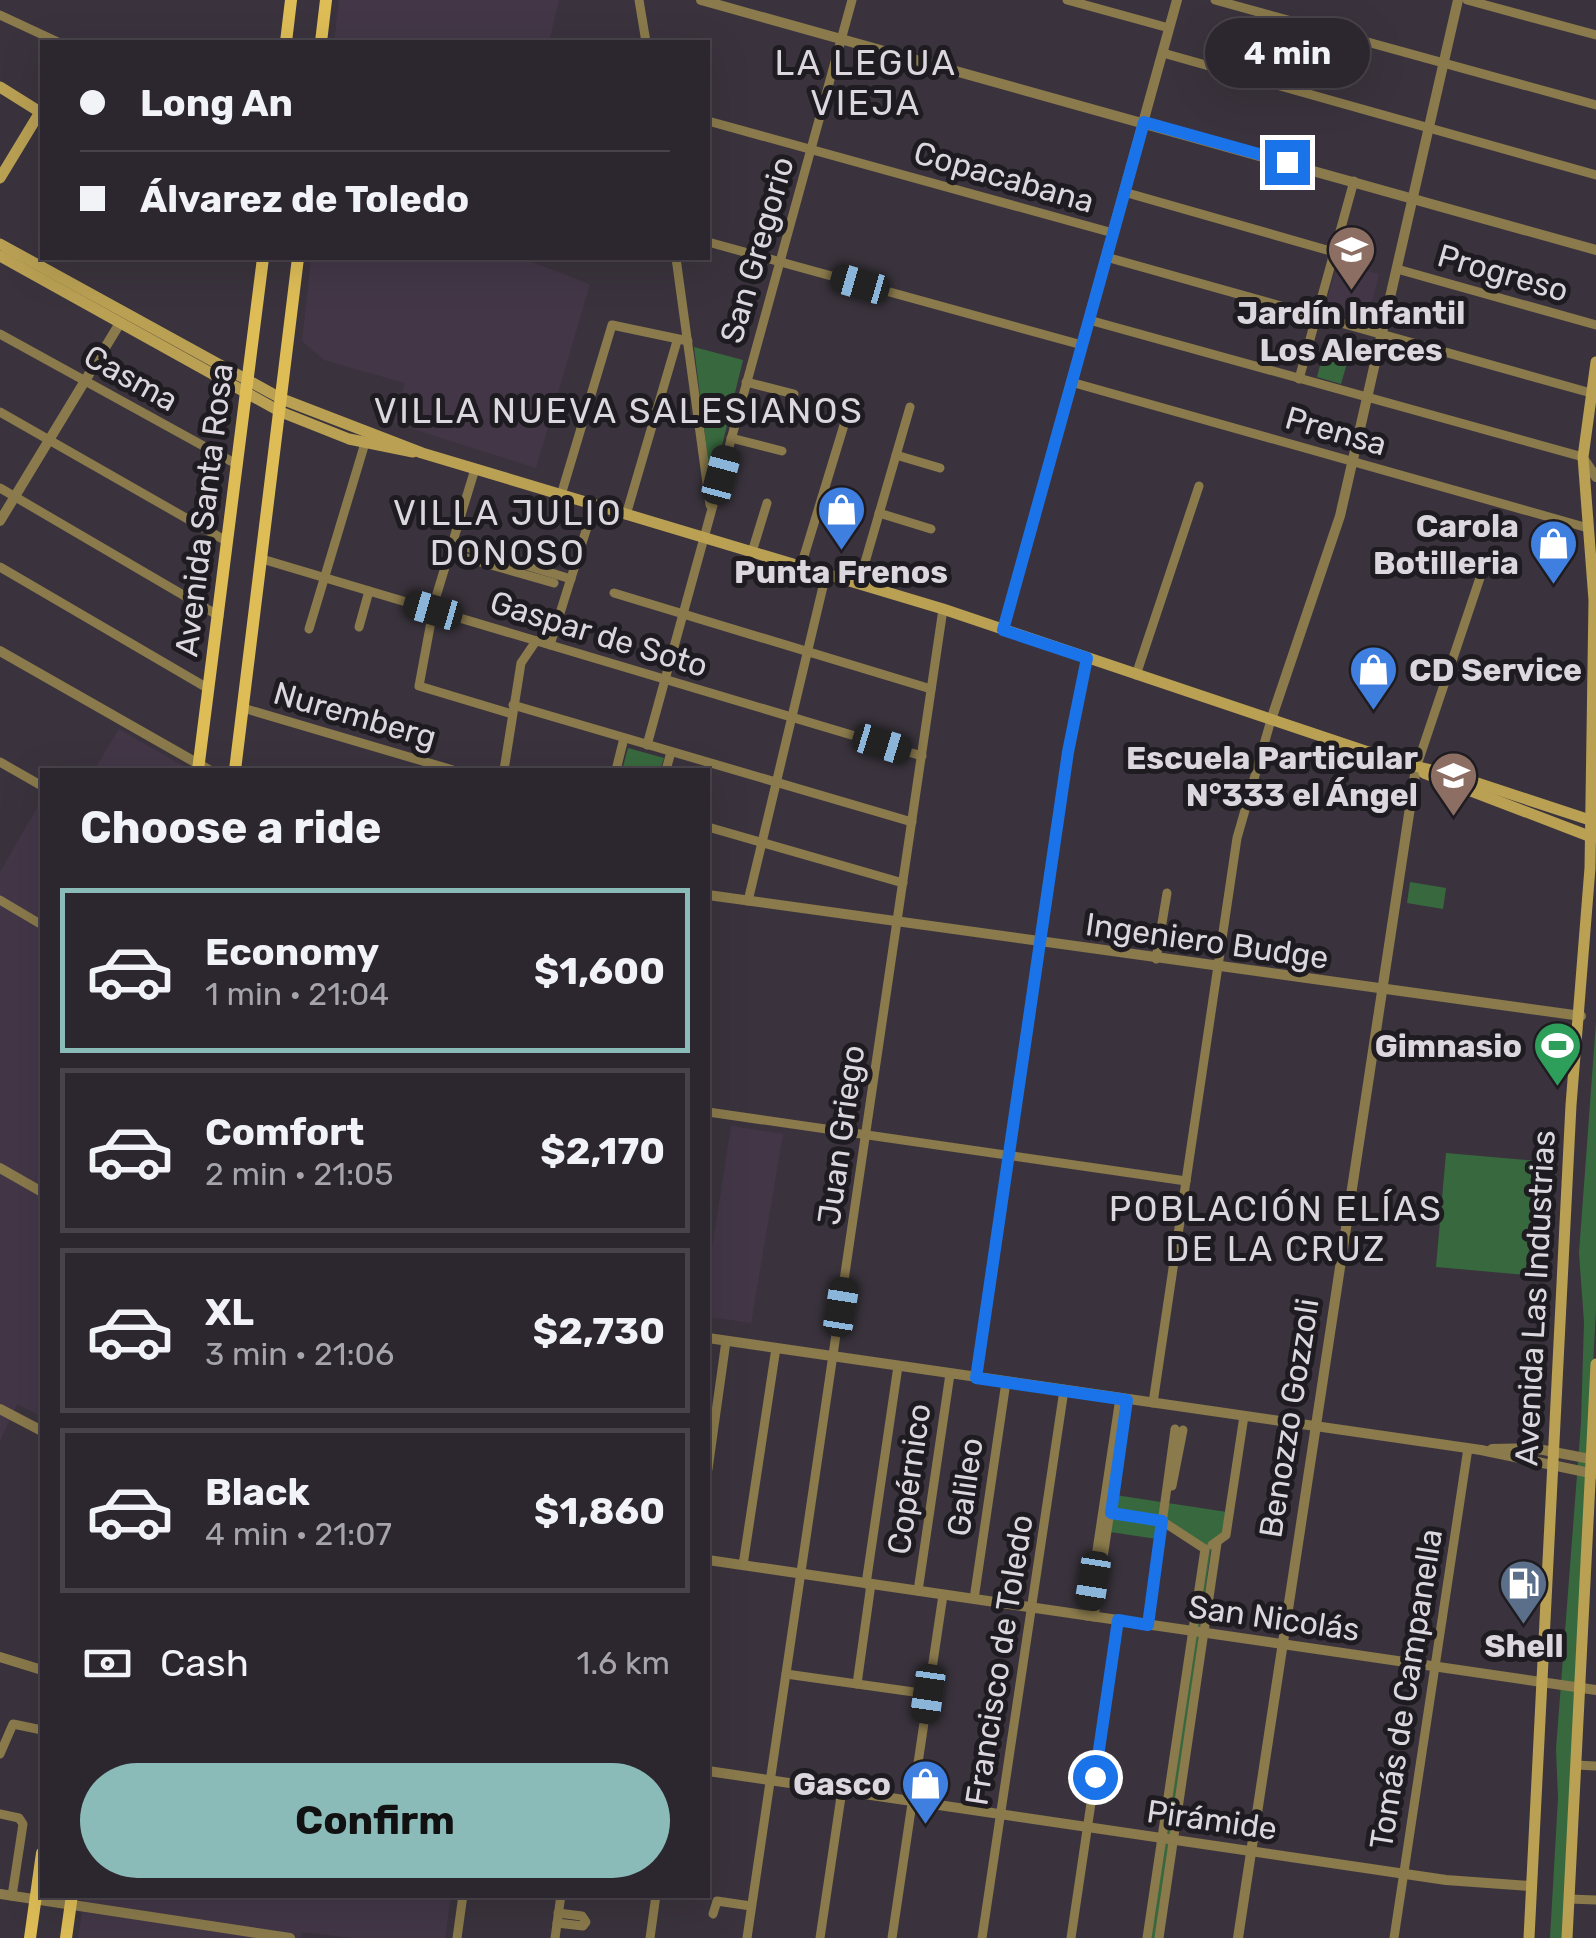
<!DOCTYPE html>
<meta charset="utf-8">
<style>
body{margin:0;font-family:Rubik,sans-serif;background:#38323a;color:#f1f3f6;height:100vh;display:flex;flex-direction:column;font-size:38px;white-space:nowrap}
*{box-sizing:border-box;margin:0}
p{font-size:32px;color:#a6a5aa}
.icon{flex:none;width:55px;height:55px;fill:none;stroke:currentColor;stroke-width:2;stroke-linecap:round;stroke-linejoin:round}
.map{position:relative;flex:1;overflow:hidden}
.side{position:absolute;left:40px;top:768px;width:670px;height:1130px;display:flex;flex-direction:column;background:#2c262e;border-radius:0px;box-shadow:0 10px 40px #0002,0 0 0 2px #48434a}
.side>*{flex:none}
.hud{position:absolute;left:40px;top:40px;width:670px;height:220px;border-radius:0px;box-shadow:0 10px 40px #0002,0 0 0 2px #48434a;display:grid;align-content:center;height:220px;padding:0 40px;background:#2c262e}
.end{position:absolute;width:45px;height:45px;margin:-22px;border:12px solid #1a73e8;background:#fff;box-shadow:0 0 0 5px #fff}
.from{border-radius:50%}
.bubble{position:absolute;height:70px;border-radius:35px;background:#2c262e;box-shadow:0 10px 40px #0002,0 0 0 2px #48434a;font-size:32px;font-weight:700;line-height:70px;text-align:center}
.car{position:absolute;width:30px;height:60px;margin:-30px -15px;border-radius:12px;box-shadow:0 0 8px 2px #0007;background:linear-gradient(#222 24%,#8ab4d8 0 40%,#222 0 76%,#8ab4d8 0 86%,#222 0)}
.hud b{display:flex;align-items:center;gap:35px;height:95px;font-size:38px}
.hud b+b{border-top:2px solid #48434a}
.hud i{width:25px;height:25px;background:#f1f3f6}
ul{padding:0;list-style:none}
li{display:flex;align-items:center;gap:30px;height:165px;margin:0 20px 15px;padding:0 20px;border:5px solid #48434a;border-radius:0px}
li div{flex:1}
li b{display:block;font-size:38px}
li em{font-style:normal;font-weight:700}
li.selected{border-color:#8bbbb9}
li>.icon{width:90px;height:90px;stroke-width:1.5}
h2{padding:0 40px;font-size:45px;line-height:120px}
.pay{display:flex;align-items:center;gap:25px;height:110px;padding:0 40px;font-size:38px}
.pay p{margin-inline-start:auto}
.cta{display:flex;gap:20px;margin-top:auto;padding:20px 40px}
.cta a{flex:1;height:115px;border-radius:60px;background:#8bbbb9;color:#111;font-size:40px;font-weight:700;line-height:115px;text-align:center}
.map>svg:first-child{display:block}
.built{fill:#433747}
.green{fill:#38693e}
.lines{fill:none;stroke-linecap:round;stroke-linejoin:round}
.minor{stroke:#8a7a4c;stroke-width:9}
.tertiary{stroke:#8a7a4c;stroke-width:10}
.secondary{stroke:#b9a053;stroke-width:11}
.primary{stroke:#debd57;stroke-width:12}
.route{stroke:#1a73e8;stroke-width:12}
.labels{text-anchor:middle;stroke-width:10;stroke-linejoin:round;paint-order:stroke}
.street-label{font-size:32px;fill:#dcd7de;stroke:#1f1c21}
.poi-label{font-size:32px;font-weight:bold;fill:#dcd7de;stroke:#1f1c21;text-anchor:end}
.neighbourhood-label{font-size:35px;letter-spacing:2.5px;fill:#dcd7de;stroke:#1f1c21}
</style>
<div class="map">
<svg width="1596" height="1938" viewBox="0 0 1596 1938">
<rect width="100%" height="100%" fill="#3a333d"/>
<!-- built -->
<g class="built">
<path d="M339,0H559L549,42H334Z"/>
<path d="M311,258H531L532,262L590,284L536,468L394,423L405,383L324,360L302,341Z"/>
<path d="M1338,262L1379,274L1367,323L1323,312Z"/>
<path d="M119,729L136,739L191,770H94Z"/>
<path d="M42,799V1417L17,1404L0,1441V872Z"/>
<path d="M731,1126L783,1134L751,1323L708,1317V1274Z"/>
<path d="M85,1895H451L445,1938H353L302,1932L300,1938H78Z"/>
</g>
<!-- green -->
<g class="green">
<path d="M1328,335L1353,342L1341,384L1317,377Z"/>
<path d="M694,347L743,360L716,470L710,475Z"/>
<path d="M628,748L664,758L660,770H622Z"/>
<path d="M1410,882L1446,888L1443,909L1407,903Z"/>
<path d="M1596,1022V1309L1563,1938H1550L1558,1798L1556,1749L1581,1423L1584,1322L1579,1253Z"/>
<path d="M1446,1153L1537,1161L1527,1275L1436,1267Z"/>
<path d="M1115,1495L1227,1512L1222,1537L1205,1547L1165,1519L1113,1512Z"/>
<path d="M1112,1517L1159,1524L1157,1539L1110,1532Z"/>
<path d="M1211,1549L1157,1938H1151L1207,1550Z"/>
</g>
<g class="lines">
<!-- minor -->
<g class="minor">
<path d="M639,0L646,42"/>
<path d="M1067,0L1169,28"/>
<path d="M1215,0L1596,105"/>
<path d="M1467,0L1596,35"/>
<path d="M0,15L58,42"/>
<path d="M1163,53L1596,175"/>
<path d="M708,121L1113,233"/>
<path d="M1124,192L1334,252"/>
<path d="M708,242L1082,345"/>
<path d="M1106,257L1591,393"/>
<path d="M676,258L710,505"/>
<path d="M1397,269L1596,325"/>
<path d="M1089,320L1583,457"/>
<path d="M0,334L238,465"/>
<path d="M1299,379L1354,181"/>
<path d="M746,382L794,394"/>
<path d="M1071,382L1588,528"/>
<path d="M0,412L228,542"/>
<path d="M731,438L782,451"/>
<path d="M896,455L940,468"/>
<path d="M475,469L435,600L419,686L512,714"/>
<path d="M0,488L219,616"/>
<path d="M561,495L612,325L688,341"/>
<path d="M879,513L931,529"/>
<path d="M626,515L677,341"/>
<path d="M453,543L571,579"/>
<path d="M752,552L767,503"/>
<path d="M449,553L554,583"/>
<path d="M262,559L922,756"/>
<path d="M801,566L848,412"/>
<path d="M0,567L209,689"/>
<path d="M859,583L910,407"/>
<path d="M614,593L931,689"/>
<path d="M359,627L369,591"/>
<path d="M309,629L365,443"/>
<path d="M550,645L594,505"/>
<path d="M1136,675L1199,486"/>
<path d="M513,705L912,822"/>
<path d="M243,708L453,770"/>
<path d="M647,745L852,0"/>
<path d="M0,762L42,786"/>
<path d="M1416,768L1486,560"/>
<path d="M504,770L521,663L536,641"/>
<path d="M616,770L624,738"/>
<path d="M666,770L671,752"/>
<path d="M708,827L903,883"/>
<path d="M0,900L42,925"/>
<path d="M748,901L826,574"/>
<path d="M1156,959L1167,893"/>
<path d="M708,1112L1186,1181"/>
<path d="M976,1378L1068,752L1087,658"/>
<path d="M1153,1403L1237,838L1271,720"/>
<path d="M708,1469L726,1341"/>
<path d="M1172,1486L1183,1430"/>
<path d="M1111,1513L1162,1521L1205,1549"/>
<path d="M1212,1545L1226,1535L1244,1416"/>
<path d="M743,1565L776,1348"/>
<path d="M866,1584L898,1366"/>
<path d="M918,1591L950,1374"/>
<path d="M974,1599L1006,1382"/>
<path d="M1087,1616L1120,1398"/>
<path d="M1094,1617L1127,1399"/>
<path d="M1148,1625L1175,1429"/>
<path d="M786,1674L928,1694"/>
<path d="M857,1684L871,1584"/>
<path d="M0,1754L13,1724L42,1730"/>
<path d="M1576,1765L1596,1766"/>
<path d="M0,1814L19,1818L23,1824L12,1896"/>
<path d="M1569,1899L1596,1900"/>
<path d="M713,1914L717,1901L751,1906"/>
<path d="M557,1923L583,1926L586,1922L582,1916L558,1913"/>
<path d="M457,1938L463,1895"/>
<path d="M555,1938L561,1895"/>
<path d="M650,1938L656,1895"/>
<path d="M747,1938L943,609"/>
<path d="M820,1938L842,1790"/>
<path d="M892,1938L943,1595"/>
<path d="M982,1938L1064,1390"/>
<path d="M1071,1938L1118,1621"/>
<path d="M1147,1938L1205,1549"/>
<path d="M1159,1938L1217,1543"/>
<path d="M1394,1938L1468,1448"/>
</g>
<!-- tertiary -->
<g class="tertiary">
<path d="M701,0L1596,250"/>
<path d="M1583,458L1596,477"/>
<path d="M0,521L120,323"/>
<path d="M1003,629L1177,0"/>
<path d="M0,651L209,770"/>
<path d="M1271,720L1340,516L1458,0"/>
<path d="M708,895L1581,1016"/>
<path d="M0,1168L42,1192"/>
<path d="M708,1338L1481,1450L1595,1474"/>
<path d="M0,1409L42,1431"/>
<path d="M1492,1449L1533,1448L1596,1460"/>
<path d="M708,1560L1596,1690"/>
<path d="M0,1657L42,1670"/>
<path d="M708,1771L1446,1880L1531,1886"/>
<path d="M0,1894L290,1938"/>
<path d="M1238,1938L1416,768"/>
</g>
<!-- secondary -->
<g class="secondary">
<path d="M0,87L40,112L0,178"/>
<path d="M0,244L282,399L422,453L943,609L1401,763L1453,775L1596,822"/>
<path d="M0,256L281,412L349,439L413,452"/>
<path d="M1424,773L1594,838"/>
<path d="M1529,1938L1571,1105L1590,868L1594,600L1583,457L1596,362"/>
<path d="M1567,1938L1596,1364"/>
</g>
<!-- primary -->
<g class="primary">
<path d="M286,42L291,0"/>
<path d="M321,42L326,0"/>
<path d="M198,770L263,258"/>
<path d="M235,770L298,258"/>
<path d="M30,1938L42,1853"/>
<path d="M66,1938L72,1895"/>
</g>
</g>
<g class="lines">
<!-- route -->
<path class="route" d="M1095,1777L1118,1620L1148,1625L1162,1521L1111,1513L1127,1400L976,1378L1068,752L1087,658L1003,630L1144,122L1287,162"/>
</g>
<!-- icons -->
<defs>
<symbol id="school-pin" viewBox="-11 -11 22 30"><path d="M0 17L-7.5 6A9.5 9.5 0 1 1 7.5 6Z" fill="#8d6e63" stroke="#1f1c21"/><path d="M0-5L7-2L0 1L-7-2ZM-4 1L0 2.5L4 1V4Q0 6-4 4Z" fill="#fff"/></symbol>
<symbol id="shop-pin" viewBox="-11 -11 22 30"><path d="M0 17L-7.5 6A9.5 9.5 0 1 1 7.5 6Z" fill="#3f7fe0" stroke="#1f1c21"/><path d="M-5-2.5h2.3a2.7 3.5 0 0 1 5.4 0H5L5.5 6h-11ZM-1.5-2.5h3a1.5 2.3 0 0 0-3 0Z" fill="#fff"/></symbol>
<symbol id="stadium-pin" viewBox="-11 -11 22 30"><path d="M0 17L-7.5 6A9.5 9.5 0 1 1 7.5 6Z" fill="#2e9e5b" stroke="#1f1c21"/><path d="M0-5a6.5 5 0 1 0 0 10a6.5 5 0 1 0 0-10ZM-3.5-1.8h7v3.6h-7Z" fill="#fff"/></symbol>
<symbol id="fuel-pin" viewBox="-11 -11 22 30"><path d="M0 17L-7.5 6A9.5 9.5 0 1 1 7.5 6Z" fill="#5c6f8a" stroke="#1f1c21"/><path d="M-5.5-6h7V0h2V4h1.3V-2.5L3-4.5l.8-.8L6-3V5H2.5V1h-1V6h-7ZM-4.2-4.7v3.2H.2V-4.7Z" fill="#fff"/></symbol>
</defs>
<g fill-rule="evenodd">
<use href="#school-pin" x="1324" y="222" width="55" height="75"/>
<use href="#shop-pin" x="814" y="482" width="55" height="75"/>
<use href="#shop-pin" x="1526" y="516" width="55" height="75"/>
<use href="#shop-pin" x="1346" y="642" width="55" height="75"/>
<use href="#school-pin" x="1426" y="748" width="55" height="75"/>
<use href="#stadium-pin" x="1530" y="1018" width="55" height="75"/>
<use href="#fuel-pin" x="1496" y="1556" width="55" height="75"/>
<use href="#shop-pin" x="898" y="1756" width="55" height="75"/>
</g>
<g class="labels">
<!-- street labels -->
<g class="street-label">
<text transform="translate(1004 177) rotate(16)" y="11">Copacabana</text>
<text transform="translate(757 250) rotate(-74)" y="11">San Gregorio</text>
<text transform="translate(1503 273) rotate(16)" y="11">Progreso</text>
<text transform="translate(131 378) rotate(29)" y="11">Casma</text>
<text transform="translate(1336 431) rotate(16)" y="11">Prensa</text>
<text transform="translate(204 510) rotate(-83)" y="11">Avenida Santa Rosa</text>
<text transform="translate(599 634) rotate(17)" y="11">Gaspar de Soto</text>
<text transform="translate(355 715) rotate(16)" y="11">Nuremberg</text>
<text transform="translate(1207 941) rotate(8)" y="11">Ingeniero Budge</text>
<text transform="translate(841 1135) rotate(-82)" y="11">Juan Griego</text>
<text transform="translate(1535 1298) rotate(-87)" y="11">Avenida Las Industrias</text>
<text transform="translate(1289 1418) rotate(-81)" y="11">Benozzo Gozzoli</text>
<text transform="translate(909 1479) rotate(-82)" y="11">Copérnico</text>
<text transform="translate(965 1487) rotate(-82)" y="11">Galileo</text>
<text transform="translate(1274 1618) rotate(8)" y="11">San Nicolás</text>
<text transform="translate(999 1660) rotate(-81)" y="11">Francisco de Toledo</text>
<text transform="translate(1406 1689) rotate(-81)" y="11">Tomás de Campanella</text>
<text transform="translate(1212 1820) rotate(8)" y="11">Pirámide</text>
</g>
<!-- poi labels -->
<g class="poi-label">
<text x="1351" y="324" text-anchor="middle">Jardín Infantil<tspan x="1351" dy="37">Los Alerces</tspan></text>
<text x="1519" y="537">Carola<tspan x="1519" dy="37">Botilleria</tspan></text>
<text x="841" y="583" text-anchor="middle">Punta Frenos</text>
<text x="1409" y="681" text-anchor="start">CD Service</text>
<text x="1418" y="769">Escuela Particular<tspan x="1418" dy="37">N°333 el Ángel</tspan></text>
<text x="1522" y="1057">Gimnasio</text>
<text x="1524" y="1657" text-anchor="middle">Shell</text>
<text x="891" y="1795">Gasco</text>
</g>
<!-- neighbourhood labels -->
<g class="neighbourhood-label">
<text x="866" y="75">LA LEGUA<tspan x="866" dy="40">VIEJA</tspan></text>
<text x="619" y="423">VILLA NUEVA SALESIANOS</text>
<text x="508" y="525">VILLA JULIO<tspan x="508" dy="40">DONOSO</tspan></text>
<text x="1276" y="1221">POBLACIÓN ELÍAS<tspan x="1276" dy="40">DE LA CRUZ</tspan></text>
</g>
</g>
</svg>
<i class="end from" style="left:1095px;top:1777px"></i>
<i class="end" style="left:1287px;top:162px"></i>
<div class="bubble" style="left:1205px;top:18px;width:165px">4 min</div>
<i class="car" style="left:860px;top:284px;rotate:286deg"></i>
<i class="car" style="left:721px;top:475px;rotate:15deg"></i>
<i class="car" style="left:433px;top:610px;rotate:286deg"></i>
<i class="car" style="left:882px;top:744px;rotate:107deg"></i>
<i class="car" style="left:841px;top:1307px;rotate:9deg"></i>
<i class="car" style="left:1093px;top:1581px;rotate:189deg"></i>
<i class="car" style="left:928px;top:1694px;rotate:188deg"></i>
<div class="hud">
<b><i class="from"></i>Long An</b>
<b><i></i>Álvarez de Toledo</b>
</div>
<section class="side">
<h2>Choose a ride</h2>
<ul>
<li class="selected"><svg class="icon" aria-label="car" viewBox="0 0 24 24"><path d="M5 17H2v-5l4-1 3-4h7l3 4 3 1v5h-3M9 17h6M6 11h13"/><circle cx="7" cy="17" r="2"/><circle cx="17" cy="17" r="2"/></svg><div><b>Economy</b><p>1 min · 21:04</p></div><em>$1,600</em></li>
<li><svg class="icon" aria-label="car" viewBox="0 0 24 24"><path d="M5 17H2v-5l4-1 3-4h7l3 4 3 1v5h-3M9 17h6M6 11h13"/><circle cx="7" cy="17" r="2"/><circle cx="17" cy="17" r="2"/></svg><div><b>Comfort</b><p>2 min · 21:05</p></div><em>$2,170</em></li>
<li><svg class="icon" aria-label="car" viewBox="0 0 24 24"><path d="M5 17H2v-5l4-1 3-4h7l3 4 3 1v5h-3M9 17h6M6 11h13"/><circle cx="7" cy="17" r="2"/><circle cx="17" cy="17" r="2"/></svg><div><b>XL</b><p>3 min · 21:06</p></div><em>$2,730</em></li>
<li><svg class="icon" aria-label="car" viewBox="0 0 24 24"><path d="M5 17H2v-5l4-1 3-4h7l3 4 3 1v5h-3M9 17h6M6 11h13"/><circle cx="7" cy="17" r="2"/><circle cx="17" cy="17" r="2"/></svg><div><b>Black</b><p>4 min · 21:07</p></div><em>$1,860</em></li>
</ul>
<div class="pay"><svg class="icon" aria-label="cash" viewBox="0 0 24 24"><path d="M3 7h18v10H3z"/><circle cx="12" cy="12" r="2"/></svg>Cash<p>1.6 km</p></div>
<div class="cta"><a>Confirm</a></div>
</section>
</div>
